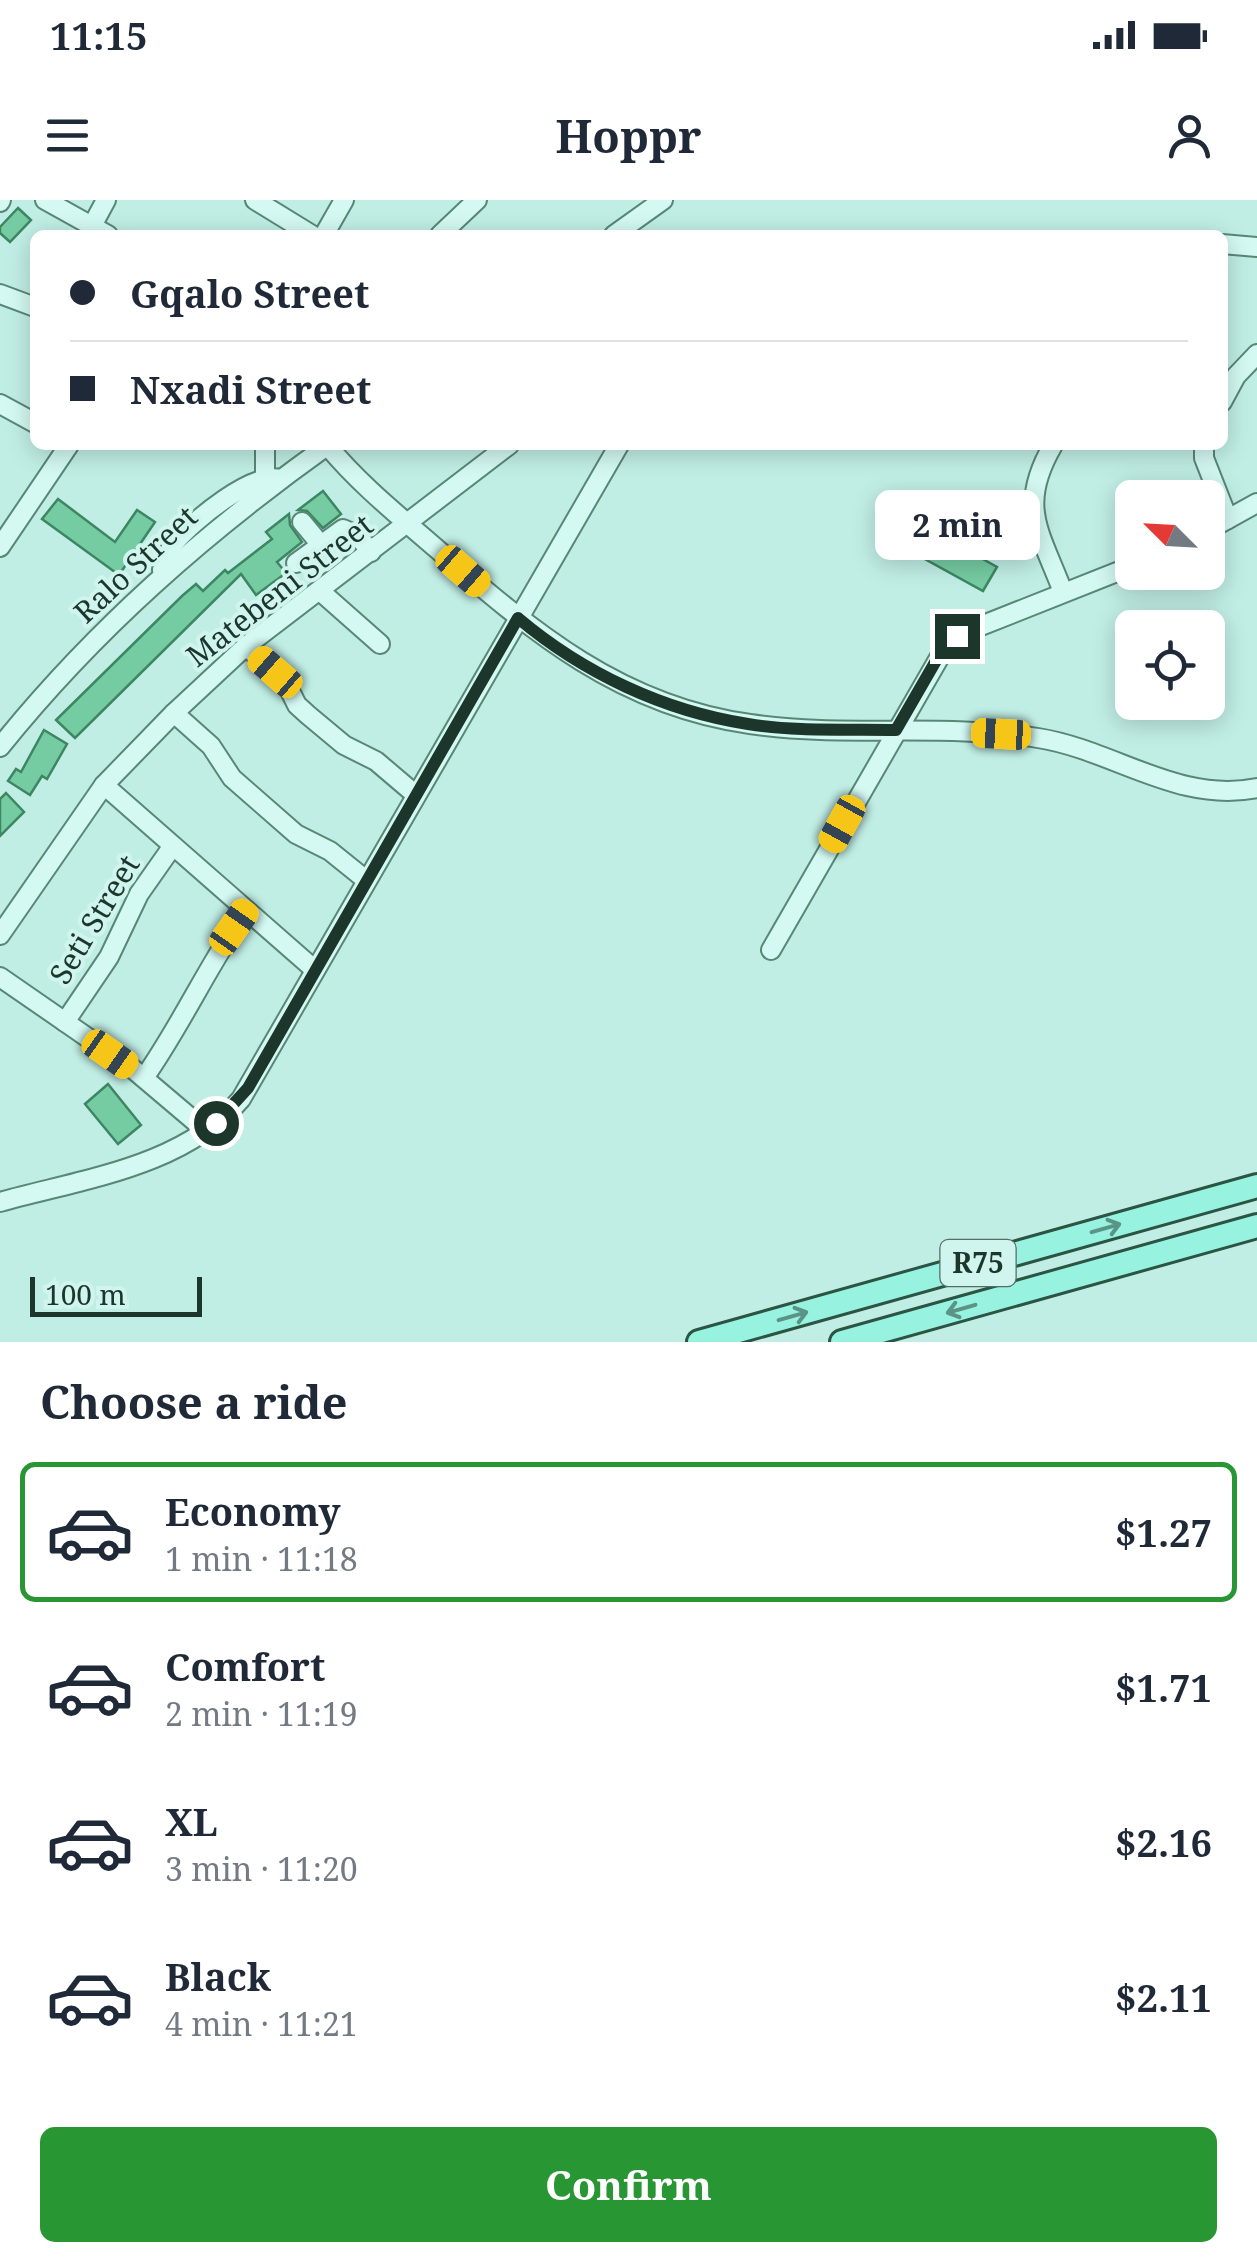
<!DOCTYPE html>
<meta charset="utf-8">
<style>
body{margin:0;font-family:"Noto Serif",serif;background:#f2f2f3;color:#1f2937;height:100vh;display:flex;flex-direction:column;font-size:38px;white-space:nowrap}
*{box-sizing:border-box;margin:0}
p{font-size:32px;color:#747a83}
.icon{flex:none;width:55px;height:55px;fill:none;stroke:currentColor;stroke-width:2;stroke-linecap:round;stroke-linejoin:round}
.map{position:relative;height:1142px;overflow:hidden}
.drawer{display:flex;flex-direction:column;background:#fff;flex:1}
.drawer>*{flex:none}
.top-card{position:absolute;left:30px;top:30px;width:1198px;height:220px;border-radius:15px;box-shadow:0 5px 25px #0003;display:grid;align-content:center;height:220px;padding:0 40px;background:#fff}
.needle{width:65px;rotate:294deg}
.controls{position:absolute;left:1115px;top:280px;display:grid;gap:20px}
.controls a{display:grid;place-items:center;width:110px;height:110px;border-radius:15px;background:#fff;box-shadow:0 5px 25px #0003;font-size:50px}
.scale{position:absolute;left:30px;bottom:25px;width:172px;box-sizing:border-box;padding-left:10px;border:5px solid #1c362c;border-top:0;font-size:28px;line-height:35px;white-space:nowrap;color:#1c362c;-webkit-text-stroke:8px #cff5ee;paint-order:stroke}
.end{position:absolute;width:45px;height:45px;margin:-22px;border:12px solid #1c362c;background:#fff;box-shadow:0 0 0 5px #fff}
.from{border-radius:50%}
.bubble{position:absolute;height:70px;border-radius:15px;background:#fff;box-shadow:0 5px 25px #0003;font-size:32px;font-weight:700;line-height:70px;text-align:center}
.car{position:absolute;width:30px;height:60px;margin:-30px -15px;border-radius:12px;box-shadow:0 0 8px 2px #0007;background:linear-gradient(#f5c518 24%,#345 0 40%,#f5c518 0 76%,#345 0 86%,#f5c518 0)}
.top-card b{display:flex;align-items:center;gap:35px;height:95px;font-size:38px}
.top-card b+b{border-top:2px solid #e0e1e3}
.top-card i{width:25px;height:25px;background:#1f2937}
ul{padding:0;list-style:none}
li{display:flex;align-items:center;gap:30px;height:140px;margin:0 20px 15px;padding:0 20px;border:5px solid transparent;border-radius:15px}
li div{flex:1}
li b{display:block;font-size:38px}
li em{font-style:normal;font-weight:700}
li.selected{border-color:#289633}
li>.icon{width:90px;height:90px;stroke-width:1.5}
h2{padding:0 40px;font-size:45px;line-height:120px}
.primary-button{display:flex;gap:20px;margin-top:auto;padding:20px 40px}
.primary-button a{flex:1;height:115px;border-radius:15px;background:#289633;color:#fff;font-size:40px;font-weight:700;line-height:115px;text-align:center}
.status{display:flex;justify-content:space-between;align-items:center;height:70px;padding:0 50px;background:#fff;direction:ltr}
.status svg{height:28px;fill:currentColor}
header{display:flex;justify-content:space-between;align-items:center;height:130px;padding:0 40px;background:#fff;font-size:45px;font-weight:700}
.map>svg:first-child{display:block}
.building{fill:#75cca3;stroke:#3e8662;stroke-width:2.5}
.lines{fill:none;stroke-linecap:round;stroke-linejoin:round}
.minor-casing{stroke:#588776;stroke-width:22}
.major-casing{stroke:#2c5443;stroke-width:28}
.minor{stroke:#d3f9f2;stroke-width:18}
.major{stroke:#97f2e0;stroke-width:22}
.oneway{stroke:#5a9486}
.route{stroke:#1c362c;stroke-width:12}
.labels{text-anchor:middle;stroke-width:8;stroke-linejoin:round;paint-order:stroke}
.shield{fill:#cff5ee;stroke:#526f66;stroke-width:2.5}
.shield-label{font-size:28px;font-weight:bold;fill:#1c362c}
.street-label{font-size:30px;fill:#1c362c;stroke:#cff5ee}
</style>
<div class="status"><b>11:15</b><svg viewBox="0 0 49 12"><path d="M0 12V9h3v3zM5 12V6h3v6zM10 12V3h3v9zM15 12V0h3v12zM26 1h20v11H26zM47 4h2v5h-2z"/></svg></div>
<header><svg class="icon" aria-label="menu" viewBox="0 0 24 24"><path d="M4 6h16M4 12h16M4 18h16"/></svg>Hoppr<svg class="icon" aria-label="person" viewBox="0 0 24 24"><circle cx="12" cy="8" r="4"/><path d="M4 21q1-7 8-7t8 7"/></svg></header>
<div class="map">
<svg width="1257" height="1142" viewBox="0 0 1257 1142">
<rect width="100%" height="100%" fill="#c0eee5"/>
<!-- building -->
<g class="building">
<path d="M18,8L31,20L10,42L0,33V27Z"/>
<path d="M323,291L341,314L323,328L307,311L298,310Z"/>
<path d="M58,299L115,342L137,310L155,322L119,375L42,319Z"/>
<path d="M289,314L290,325L302,342L277,362L286,373L256,395L241,374L75,538L56,520L182,396L196,384L203,391L225,370L228,373L272,339L266,332Z"/>
<path d="M936,333L997,367L983,391L923,358Z"/>
<path d="M44,530L67,544L47,579L42,576L30,595L8,581L16,569L21,572Z"/>
<path d="M6,593L24,612L0,636V599Z"/>
<path d="M108,884L141,925L118,944L85,904Z"/>
</g>
<g class="lines">
<defs>
<g id="minor">
<path d="M45,0L108,35"/>
<path d="M255,0L312,35"/>
<path d="M0,2L1,0"/>
<path d="M92,26L106,0"/>
<path d="M324,35L344,0"/>
<path d="M440,35L477,0"/>
<path d="M614,35L663,0"/>
<path d="M1222,44L1257,47"/>
<path d="M0,94L35,107"/>
<path d="M1222,202L1236,176L1257,154"/>
<path d="M0,204L35,223"/>
<path d="M265,245V277"/>
<path d="M327,245C359,284 399,316 437,349C533,432 620,506 750,524C845,538 943,523 1038,538C1114,550 1178,604 1257,588"/>
<path d="M1053,245C1017,307 1040,331 1063,392"/>
<path d="M1204,245V258L1228,319"/>
<path d="M302,322L321,345"/>
<path d="M1208,330L1257,303"/>
<path d="M0,347L69,245"/>
<path d="M296,363L343,329L357,335L371,352"/>
<path d="M162,370C166,361 168,350 175,342C193,321 253,271 280,279"/>
<path d="M320,391L380,444"/>
<path d="M246,446L286,483L297,505L308,515L344,545L376,561L416,595"/>
<path d="M174,513L211,546L232,578L296,634L330,651L366,680"/>
<path d="M0,547C95,429 205,333 328,245"/>
<path d="M104,585L315,770"/>
<path d="M0,735L104,585L174,513L246,446L509,245"/>
<path d="M771,750L946,446L963,433L1132,366"/>
<path d="M0,777L133,869L205,930"/>
<path d="M65,822L109,757L139,694L172,647"/>
<path d="M144,878C182,824 208,765 246,711"/>
<path d="M0,1002C82,979 183,967 241,899L619,245"/>
</g>
<g id="major">
<path d="M699,1142L1257,986"/>
<path d="M842,1142L1257,1026"/>
</g>
</defs>
<!-- minor casing -->
<use href="#minor" class="minor-casing"/>
<!-- major casing -->
<use href="#major" class="major-casing"/>
<!-- minor -->
<use href="#minor" class="minor"/>
<!-- major -->
<use href="#major" class="major"/>
</g>
<!-- one-way arrows -->
<defs><path id="oneway-shaft" d="M-6 0H5M1.5-3L5.5 0L1.5 3" fill="none" stroke-width="1.6" stroke-linecap="round" stroke-linejoin="round" transform="scale(2.5)"/></defs>
<g class="oneway">
<use href="#oneway-shaft" transform="translate(1106 1028) rotate(-16)"/>
<use href="#oneway-shaft" transform="translate(961 1109) rotate(164)"/>
<use href="#oneway-shaft" transform="translate(793 1116) rotate(-16)"/>
</g>
<g class="lines">
<!-- route -->
<path class="route" d="M216,923L248,888L518,418C583,473 664,511 748,524C796,532 847,529 896,530L941,452L957,436"/>
</g>
<g class="labels">
<!-- shield labels -->
<rect class="shield" x="940.5" y="1040" width="75" height="46" rx="8"/>
<g class="shield-label">
<text x="978" y="1073">R75</text>
</g>
<!-- street labels -->
<g class="street-label">
<text transform="translate(136 365) rotate(-43)" y="10">Ralo Street</text>
<text transform="translate(280 391) rotate(-38)" y="10">Matebeni Street</text>
<text transform="translate(95 720) rotate(-59)" y="10">Seti Street</text>
</g>
</g>
</svg>
<div class="controls">
<a><svg class="needle" viewBox="-14 -14 28 28"><path d="M0-13l5 13h-10z" fill="#e53935"/><path d="M0 13l5-13h-10z" fill="#747a83"/></svg></a>
<a><svg class="icon" aria-label="locate" viewBox="0 0 24 24"><circle cx="12" cy="12" r="6"/><path d="M12 2v4M12 18v4M2 12h4M18 12h4"/></svg></a>
</div>
<div class="scale">100 m</div>
<i class="end from" style="left:216px;top:923px"></i>
<i class="end" style="left:957px;top:436px"></i>
<div class="bubble" style="left:875px;top:290px;width:165px">2 min</div>
<i class="car" style="left:463px;top:371px;rotate:131deg"></i>
<i class="car" style="left:275px;top:472px;rotate:311deg"></i>
<i class="car" style="left:1001px;top:534px;rotate:273deg"></i>
<i class="car" style="left:842px;top:624px;rotate:209deg"></i>
<i class="car" style="left:234px;top:727px;rotate:35deg"></i>
<i class="car" style="left:110px;top:854px;rotate:125deg"></i>
<div class="top-card">
<b><i class="from"></i>Gqalo Street</b>
<b><i></i>Nxadi Street</b>
</div>
</div>
<section class="drawer">
<h2>Choose a ride</h2>
<ul>
<li class="selected"><svg class="icon" aria-label="car" viewBox="0 0 24 24"><path d="M5 17H2v-5l4-1 3-4h7l3 4 3 1v5h-3M9 17h6M6 11h13"/><circle cx="7" cy="17" r="2"/><circle cx="17" cy="17" r="2"/></svg><div><b>Economy</b><p>1 min · 11:18</p></div><em>$1.27</em></li>
<li><svg class="icon" aria-label="car" viewBox="0 0 24 24"><path d="M5 17H2v-5l4-1 3-4h7l3 4 3 1v5h-3M9 17h6M6 11h13"/><circle cx="7" cy="17" r="2"/><circle cx="17" cy="17" r="2"/></svg><div><b>Comfort</b><p>2 min · 11:19</p></div><em>$1.71</em></li>
<li><svg class="icon" aria-label="car" viewBox="0 0 24 24"><path d="M5 17H2v-5l4-1 3-4h7l3 4 3 1v5h-3M9 17h6M6 11h13"/><circle cx="7" cy="17" r="2"/><circle cx="17" cy="17" r="2"/></svg><div><b>XL</b><p>3 min · 11:20</p></div><em>$2.16</em></li>
<li><svg class="icon" aria-label="car" viewBox="0 0 24 24"><path d="M5 17H2v-5l4-1 3-4h7l3 4 3 1v5h-3M9 17h6M6 11h13"/><circle cx="7" cy="17" r="2"/><circle cx="17" cy="17" r="2"/></svg><div><b>Black</b><p>4 min · 11:21</p></div><em>$2.11</em></li>
</ul>
<div class="primary-button"><a>Confirm</a></div>
</section>
